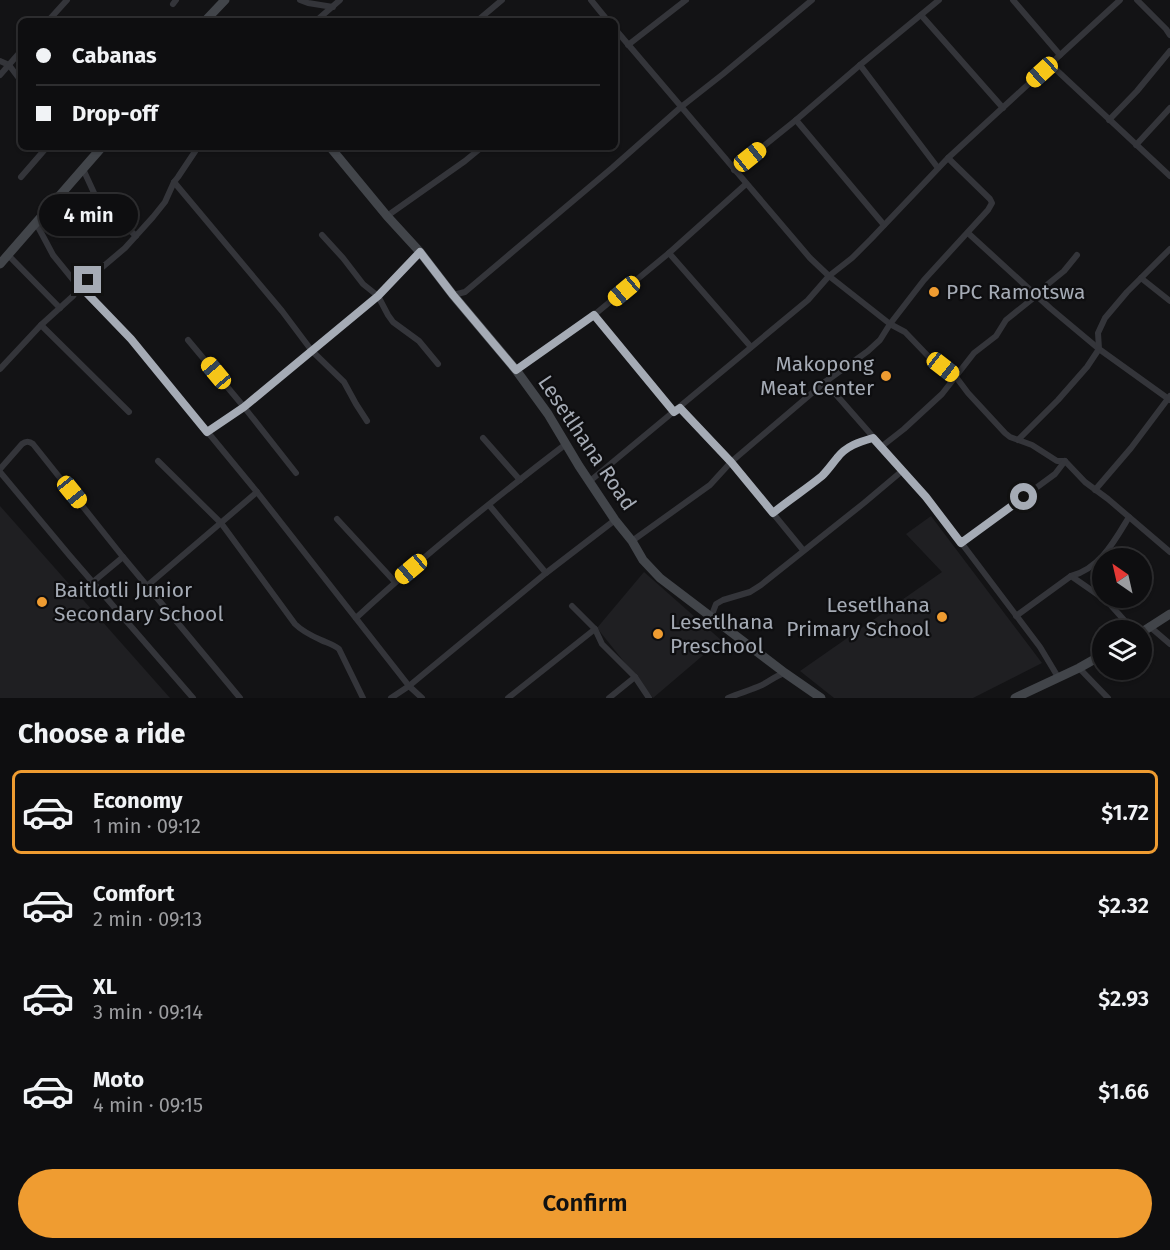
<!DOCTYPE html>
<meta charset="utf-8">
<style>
body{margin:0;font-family:"Fira Sans",sans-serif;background:#171719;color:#f1f3f6;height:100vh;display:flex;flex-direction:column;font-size:22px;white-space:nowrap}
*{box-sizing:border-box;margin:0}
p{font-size:20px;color:#9b9c9f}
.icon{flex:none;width:33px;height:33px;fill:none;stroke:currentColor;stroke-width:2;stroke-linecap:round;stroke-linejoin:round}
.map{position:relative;height:698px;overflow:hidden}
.side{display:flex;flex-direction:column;background:#0e0e10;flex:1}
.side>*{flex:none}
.guide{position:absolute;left:18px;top:18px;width:600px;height:132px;border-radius:9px;box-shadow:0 2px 4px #0004,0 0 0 2px #2e2e30;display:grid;align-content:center;height:132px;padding:0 18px;background:#0e0e10}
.needle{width:39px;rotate:326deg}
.buttons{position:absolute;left:1092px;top:548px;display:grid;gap:12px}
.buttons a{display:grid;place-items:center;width:60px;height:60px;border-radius:50%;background:#0e0e10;box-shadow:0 2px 4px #0004,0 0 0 2px #2e2e30;font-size:30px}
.end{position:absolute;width:27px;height:27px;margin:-14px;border:8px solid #a5abb5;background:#111;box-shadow:0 0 0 3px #111}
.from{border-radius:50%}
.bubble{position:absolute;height:42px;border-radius:21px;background:#0e0e10;box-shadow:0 2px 4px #0004,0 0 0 2px #2e2e30;font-size:20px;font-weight:600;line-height:42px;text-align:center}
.car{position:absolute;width:18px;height:36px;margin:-18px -9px;border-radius:8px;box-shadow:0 0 4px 2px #0007;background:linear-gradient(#f5c518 24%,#345 0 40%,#f5c518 0 76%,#345 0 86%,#f5c518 0)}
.guide b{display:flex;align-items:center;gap:21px;height:57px;font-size:22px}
.guide b+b{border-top:2px solid #2e2e30}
.guide i{width:15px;height:15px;background:#f1f3f6}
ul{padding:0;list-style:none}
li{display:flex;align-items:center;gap:18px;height:84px;margin:0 12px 9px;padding:0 6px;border:3px solid transparent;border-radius:9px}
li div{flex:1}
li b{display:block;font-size:22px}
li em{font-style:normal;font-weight:600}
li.on{border-color:#ef9c31}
li>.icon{width:54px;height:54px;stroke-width:1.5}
h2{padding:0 18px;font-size:27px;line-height:72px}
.cta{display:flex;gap:12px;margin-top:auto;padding:12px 18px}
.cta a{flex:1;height:69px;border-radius:36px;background:#ef9c31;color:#111;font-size:24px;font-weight:600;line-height:69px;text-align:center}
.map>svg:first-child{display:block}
.built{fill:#1f1f22}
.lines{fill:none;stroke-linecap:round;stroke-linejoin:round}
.street{stroke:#34353a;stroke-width:6}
.secondary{stroke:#42454a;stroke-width:9}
.route{stroke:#a5abb5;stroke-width:8}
.poi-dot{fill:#ef9c31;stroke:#0e0e10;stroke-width:2}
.labels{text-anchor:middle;stroke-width:4.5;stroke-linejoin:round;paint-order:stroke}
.poi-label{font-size:21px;fill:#a5abb5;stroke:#0e0e10;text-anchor:start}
.street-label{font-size:21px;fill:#a5abb5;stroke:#0e0e10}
</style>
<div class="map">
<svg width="1170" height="698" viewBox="0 0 1170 698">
<rect width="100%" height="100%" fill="#131315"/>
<!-- built -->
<g class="built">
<path d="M0,506L170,698H0Z"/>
<path d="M931,516L1042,663L973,698H834L800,671L942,572L906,534Z"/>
<path d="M644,572L721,640L653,698L597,628Z"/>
</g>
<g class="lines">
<!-- street -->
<g class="street">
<path d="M300,0L308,3L333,7"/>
<path d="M591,0L608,21"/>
<path d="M1013,0L1060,55"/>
<path d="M1137,0L1166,29L1170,35"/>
<path d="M173,4L176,0"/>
<path d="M921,15L1003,108"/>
<path d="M48,21L67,0"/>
<path d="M316,21L340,0"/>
<path d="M477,21L502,0"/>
<path d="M615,29L810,258L829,276L890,324L905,332L929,357L956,377L968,393L1005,433L1010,437L1032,445L1057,461H1065L1085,482L1108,499L1170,552"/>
<path d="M628,45L686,0"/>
<path d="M0,61L9,65L21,81"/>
<path d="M1050,64L1170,176"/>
<path d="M860,65L938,168"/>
<path d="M0,75L21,51"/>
<path d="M796,120L884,225"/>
<path d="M1109,120L1137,91L1170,51"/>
<path d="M1136,145L1170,108"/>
<path d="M83,169L95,195L99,201L136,236"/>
<path d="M734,170L796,120L860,65L939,0"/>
<path d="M21,177L47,147"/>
<path d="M174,182L282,311L312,351L344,382L356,404L367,421"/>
<path d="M387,216L465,161L482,147"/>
<path d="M36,223L53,255L79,287L131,339L257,492L409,686L422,698"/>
<path d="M968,233L1050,308L1099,349L1170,400"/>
<path d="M322,235L343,258L363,284L378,296L388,315L393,322L419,341L438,364"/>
<path d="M669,253L751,347"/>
<path d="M8,255L60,308"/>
<path d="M1141,278L1170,301"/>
<path d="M453,295L465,292L612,168L681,107L723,74L812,0"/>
<path d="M594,315L674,412"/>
<path d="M41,325L129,412"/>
<path d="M188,340L244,407L296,473"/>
<path d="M0,369L41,325L73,296L79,287L125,248L153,217L165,202L174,182L178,177L198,147"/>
<path d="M516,370L594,315L669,253L746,184"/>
<path d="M825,382L932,504L1040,647L1058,677"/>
<path d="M679,408L731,462L803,550"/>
<path d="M207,432L244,407L378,296L420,252"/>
<path d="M483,438L520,480"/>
<path d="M1018,440L1058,400L1087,367L1099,349L1098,333L1105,318L1127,292L1170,249"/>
<path d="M881,447L904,429L942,394L974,353L996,336L1006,320L1036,296L1048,284L1064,271L1077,255"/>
<path d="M158,461L221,523L295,624C302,631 312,636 321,640C327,643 333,644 339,649L363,698"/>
<path d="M0,469L22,444C26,441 29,441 33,444L123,557L93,582"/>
<path d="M0,472L70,556L193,698"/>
<path d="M590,481L808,300L829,276L852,258L871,239L948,158L1120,0"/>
<path d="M1095,490L1131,448L1170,396"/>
<path d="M489,505L546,573"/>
<path d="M773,513C789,500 806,489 821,476C829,469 833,461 840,454C849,445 861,441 873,438"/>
<path d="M337,519L395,582"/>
<path d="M632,541L710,485L731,462L825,382L868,351L880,340L890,324L924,280L988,210L992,203L990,199L948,158"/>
<path d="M961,543L1055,474L1065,461"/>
<path d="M123,557L240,698"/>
<path d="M1071,576C1100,569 1115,540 1129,517"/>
<path d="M148,585L257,492"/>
<path d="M572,606L595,629L602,644L635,677L649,698"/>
<path d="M1016,616L1071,576L1107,601L1133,630"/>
<path d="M711,617L716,604L723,600L750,592L761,585L864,503L902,471"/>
<path d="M356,618C423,556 494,499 566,444"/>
<path d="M1149,626L1170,644"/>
<path d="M1079,668L1108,698"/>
<path d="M391,698L409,686L546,573L615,520"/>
<path d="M508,698L595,629"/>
<path d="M609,698L635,677"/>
<path d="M728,698C740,693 751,690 762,685C770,681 777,675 785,673"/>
</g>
<!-- secondary -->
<g class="secondary">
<path d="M205,21L225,0"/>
<path d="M330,147L387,216L420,252L453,295L516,370L548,414L579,466L615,520L632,541L643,560L660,578L785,673L821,698"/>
<path d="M0,264L102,147"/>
<path d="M1142,632L1170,614"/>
<path d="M1015,698L1079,668L1102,655"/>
</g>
</g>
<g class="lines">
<!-- route -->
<path class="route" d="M88,280L80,286L131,339L207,432L244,407L378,296L420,252L453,295L516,370L594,315L674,412L680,408L731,462L773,513C789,500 806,489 822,476C828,470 832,464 837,458C846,446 859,442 873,438L926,497L961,543L1024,497"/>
</g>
<!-- markers -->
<g class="poi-dot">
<circle cx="934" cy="292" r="6"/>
<circle cx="886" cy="376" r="6"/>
<circle cx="42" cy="602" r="6"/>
<circle cx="942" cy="617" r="6"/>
<circle cx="658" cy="634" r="6"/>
</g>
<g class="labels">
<!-- poi labels -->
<g class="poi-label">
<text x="946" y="299">PPC Ramotswa</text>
<text x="874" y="371" text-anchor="end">Makopong<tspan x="874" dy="24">Meat Center</tspan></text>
<text x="54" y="597">Baitlotli Junior<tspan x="54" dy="24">Secondary School</tspan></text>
<text x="930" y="612" text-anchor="end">Lesetlhana<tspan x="930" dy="24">Primary School</tspan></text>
<text x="670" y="629">Lesetlhana<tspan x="670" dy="24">Preschool</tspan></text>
</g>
<!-- street labels -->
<g class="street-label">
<text transform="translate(587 443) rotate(56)" y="7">Lesetlhana Road</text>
</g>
</g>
</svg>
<div class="buttons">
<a><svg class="needle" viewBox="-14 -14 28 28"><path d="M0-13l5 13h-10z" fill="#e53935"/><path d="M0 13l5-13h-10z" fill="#9b9c9f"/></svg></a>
<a><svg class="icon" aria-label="layers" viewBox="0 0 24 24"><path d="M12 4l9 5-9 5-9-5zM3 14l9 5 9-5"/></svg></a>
</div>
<i class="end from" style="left:1024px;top:497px"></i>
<i class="end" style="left:88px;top:280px"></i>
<div class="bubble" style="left:39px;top:194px;width:99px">4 min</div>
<i class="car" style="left:1042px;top:72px;rotate:228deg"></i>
<i class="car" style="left:750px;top:157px;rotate:51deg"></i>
<i class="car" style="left:624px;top:291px;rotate:230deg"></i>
<i class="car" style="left:943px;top:367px;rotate:128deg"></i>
<i class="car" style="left:216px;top:373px;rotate:320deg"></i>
<i class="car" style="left:72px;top:492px;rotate:141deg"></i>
<i class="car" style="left:411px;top:569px;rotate:230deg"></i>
<div class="guide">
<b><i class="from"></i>Cabanas</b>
<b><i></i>Drop-off</b>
</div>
</div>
<section class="side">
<h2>Choose a ride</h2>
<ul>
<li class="on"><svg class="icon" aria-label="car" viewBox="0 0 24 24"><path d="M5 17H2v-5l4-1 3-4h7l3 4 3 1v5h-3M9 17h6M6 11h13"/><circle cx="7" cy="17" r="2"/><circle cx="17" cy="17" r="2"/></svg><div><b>Economy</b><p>1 min · 09:12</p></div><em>$1.72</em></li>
<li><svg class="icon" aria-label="car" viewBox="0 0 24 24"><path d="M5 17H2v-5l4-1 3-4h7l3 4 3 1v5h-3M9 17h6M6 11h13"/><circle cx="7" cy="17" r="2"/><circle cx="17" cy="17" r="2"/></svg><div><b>Comfort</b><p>2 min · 09:13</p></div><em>$2.32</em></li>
<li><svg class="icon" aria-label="car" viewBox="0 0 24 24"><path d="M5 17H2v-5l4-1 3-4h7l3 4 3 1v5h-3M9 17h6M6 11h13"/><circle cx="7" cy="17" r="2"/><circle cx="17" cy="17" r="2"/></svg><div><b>XL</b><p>3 min · 09:14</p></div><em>$2.93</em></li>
<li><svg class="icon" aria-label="car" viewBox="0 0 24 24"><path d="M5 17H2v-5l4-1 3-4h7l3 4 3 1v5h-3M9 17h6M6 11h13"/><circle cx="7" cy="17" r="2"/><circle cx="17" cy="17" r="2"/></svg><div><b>Moto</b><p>4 min · 09:15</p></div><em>$1.66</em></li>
</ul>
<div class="cta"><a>Confirm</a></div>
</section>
